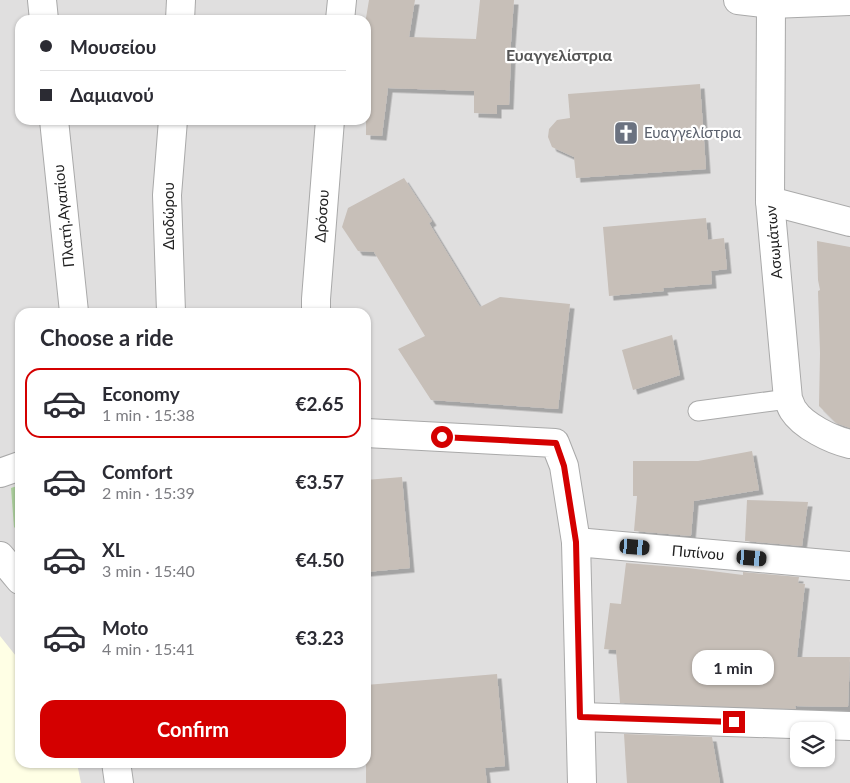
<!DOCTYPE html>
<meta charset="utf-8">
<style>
body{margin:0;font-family:Lato,sans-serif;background:#f7f7f7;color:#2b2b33;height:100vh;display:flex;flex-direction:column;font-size:19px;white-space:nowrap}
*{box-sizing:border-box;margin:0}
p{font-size:16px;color:#7c7c81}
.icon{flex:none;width:28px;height:28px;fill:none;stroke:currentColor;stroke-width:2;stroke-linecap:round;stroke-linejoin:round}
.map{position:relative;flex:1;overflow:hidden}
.drawer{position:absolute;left:15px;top:308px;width:356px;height:460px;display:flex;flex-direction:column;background:#fff;border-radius:15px;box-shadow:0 1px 4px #0004}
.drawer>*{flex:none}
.banner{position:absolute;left:15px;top:15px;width:356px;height:110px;border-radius:15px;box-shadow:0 1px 4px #0004;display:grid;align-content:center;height:110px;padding:0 25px;background:#fff}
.fabs{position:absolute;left:790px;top:722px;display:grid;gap:10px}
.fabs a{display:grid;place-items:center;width:45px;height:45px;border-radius:10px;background:#fff;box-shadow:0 1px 4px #0004;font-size:25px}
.end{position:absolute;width:22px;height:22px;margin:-11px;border:6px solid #d40000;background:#fff;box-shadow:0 0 0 2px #fff}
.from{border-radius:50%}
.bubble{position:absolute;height:35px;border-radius:15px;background:#fff;box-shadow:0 1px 4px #0004;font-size:16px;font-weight:700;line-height:35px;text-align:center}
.car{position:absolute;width:15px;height:30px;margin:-15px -8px;border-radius:6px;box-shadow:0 0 4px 1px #0007;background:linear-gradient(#222 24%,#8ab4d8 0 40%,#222 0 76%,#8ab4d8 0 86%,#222 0)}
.banner b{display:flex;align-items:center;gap:18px;height:48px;font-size:19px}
.banner b+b{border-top:1px solid #e1e1e2}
.banner i{width:12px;height:12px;background:#2b2b33}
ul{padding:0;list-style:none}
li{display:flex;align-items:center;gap:15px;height:70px;margin:0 10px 8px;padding:0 15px;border:2px solid transparent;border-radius:15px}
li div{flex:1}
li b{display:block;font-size:19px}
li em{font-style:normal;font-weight:700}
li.current{border-color:#d40000}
li>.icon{width:45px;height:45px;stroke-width:1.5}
h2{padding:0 25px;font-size:22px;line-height:60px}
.button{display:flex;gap:10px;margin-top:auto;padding:10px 25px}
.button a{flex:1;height:58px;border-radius:15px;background:#d40000;color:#fff;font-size:20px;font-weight:700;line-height:58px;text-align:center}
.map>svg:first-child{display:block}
.residential{fill:#e0dfdf;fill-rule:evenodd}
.education{fill:#ffffe5}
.forest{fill:#add19e}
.building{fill:#c7bfb8;filter:url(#shadow)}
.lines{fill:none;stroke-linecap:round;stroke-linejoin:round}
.lane-casing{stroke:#a9a9a9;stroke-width:21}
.street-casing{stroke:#a9a9a9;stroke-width:30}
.lane{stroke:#fff;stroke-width:19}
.street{stroke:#fff;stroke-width:28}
.route{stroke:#d40000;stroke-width:6}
.labels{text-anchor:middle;stroke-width:4.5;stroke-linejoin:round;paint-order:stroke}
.worship-label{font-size:15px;fill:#5b616d;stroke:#fff;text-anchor:start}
.street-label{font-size:15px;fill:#222;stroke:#fff}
.neighbourhood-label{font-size:16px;font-weight:bold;fill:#555;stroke:#fff}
</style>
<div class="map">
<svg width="850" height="783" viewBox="0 0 850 783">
<defs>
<filter id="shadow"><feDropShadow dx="4.5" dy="4.5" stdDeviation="0" flood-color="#0004"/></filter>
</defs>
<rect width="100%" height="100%" fill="#f2efe9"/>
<!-- residential -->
<path class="residential" d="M0,0H850V783H0ZM20,20H366V120H20ZM20,312H366V762H20ZM799,731H826V759H799Z"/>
<!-- education -->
<path class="education" d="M0,636L20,661V762L77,763L81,783H0Z"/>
<!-- forest -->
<path class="forest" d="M20,485V533L14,527L11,488Z"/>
<!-- building -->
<g class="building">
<path d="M369,0H415L409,37L476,39L480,0H514L510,56L511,57L509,105H497V114L474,113V91L388,88L382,136L366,135V18Z"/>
<path d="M700,84L706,169L576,178L574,157L552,147L548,137L549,129L557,120L570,118L568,94Z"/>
<path d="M404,178L432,221L429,223L480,307L500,297L570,304L558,409L431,400L398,349L425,336L374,252L358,251L342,227L348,208Z"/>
<path d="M706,218L708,240L724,238L727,269L711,271L712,284L663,288L664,291L609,296L603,227Z"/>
<path d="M817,241L850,247V428L836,423L819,406L820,353L818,291L820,290L818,280Z"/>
<path d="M672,335L680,375L633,390L622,350Z"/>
<path d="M752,451L759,490L694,501L691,536L634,531L637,496H633V461H698Z"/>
<path d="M402,477L410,568L366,572V480Z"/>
<path d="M747,500L808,502L802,546L745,541Z"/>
<path d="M626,563L688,568L743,575V572L799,577L798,583L805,584L797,657H850L848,707L795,706L796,709L620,703L616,650L604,649L610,603L621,604Z"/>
<path d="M497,674L505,766L485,768L487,783H366V685Z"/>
<path d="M624,734L712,737L720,783H627Z"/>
</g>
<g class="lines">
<defs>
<path id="lane" d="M698,411L788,399"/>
<g id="street">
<path d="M42,0L44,20"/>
<path d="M738,0L771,4L850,1"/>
<path d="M771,4L770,201L788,399C790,403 791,407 793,410C803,426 832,440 850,444"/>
<path d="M180,20L181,0"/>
<path d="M340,20L342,0"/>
<path d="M54,120L74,312"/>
<path d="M770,201L850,222"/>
<path d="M171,312L167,195L173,120"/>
<path d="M316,312V299L330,120"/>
<path d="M366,433L555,443L564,466L576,542L582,783"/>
<path d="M0,473L20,466"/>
<path d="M576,542L850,566"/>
<path d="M0,556L20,580"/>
<path d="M581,717L850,726"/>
<path d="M116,762L119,783"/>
</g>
</defs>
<!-- lane casing -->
<use href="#lane" class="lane-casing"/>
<!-- street casing -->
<use href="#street" class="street-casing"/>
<!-- lane -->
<use href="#lane" class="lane"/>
<!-- street -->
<use href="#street" class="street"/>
</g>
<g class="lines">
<!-- route -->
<path class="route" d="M442,437L556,443L564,466L576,542L580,717L734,722"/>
</g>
<!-- icons -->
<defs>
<symbol id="church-square" viewBox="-11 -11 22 22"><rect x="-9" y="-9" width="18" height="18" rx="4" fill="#6b7280" stroke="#fff"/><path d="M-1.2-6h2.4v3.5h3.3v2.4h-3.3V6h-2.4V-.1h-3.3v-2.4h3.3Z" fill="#fff"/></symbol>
</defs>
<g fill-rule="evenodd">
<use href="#church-square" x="612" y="119" width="28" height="28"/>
</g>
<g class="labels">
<!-- worship labels -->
<g class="worship-label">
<text x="644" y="138">Ευαγγελίστρια</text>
</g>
<!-- street labels -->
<g class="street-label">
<text transform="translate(64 216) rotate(-96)" y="5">Πλατή.Αγαπίου</text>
<text transform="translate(169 216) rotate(-90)" y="5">Διοδώρου</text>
<text transform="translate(322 216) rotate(-86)" y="5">Δρόσου</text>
<text transform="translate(774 242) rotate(-95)" y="5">Ασωμάτων</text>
<text transform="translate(698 553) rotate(5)" y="5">Πιπίνου</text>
</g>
<!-- neighbourhood labels -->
<g class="neighbourhood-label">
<text x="559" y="61">Ευαγγελίστρια</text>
</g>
</g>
</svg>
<div class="fabs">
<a><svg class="icon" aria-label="layers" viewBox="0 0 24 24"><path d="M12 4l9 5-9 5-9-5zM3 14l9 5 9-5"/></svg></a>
</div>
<i class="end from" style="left:442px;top:437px"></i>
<i class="end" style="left:734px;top:722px"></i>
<div class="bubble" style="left:692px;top:650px;width:82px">1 min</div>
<i class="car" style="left:635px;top:547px;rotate:95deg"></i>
<i class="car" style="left:752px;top:558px;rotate:95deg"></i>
<div class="banner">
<b><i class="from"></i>Μουσείου</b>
<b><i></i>Δαμιανού</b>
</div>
<section class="drawer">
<h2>Choose a ride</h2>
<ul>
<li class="current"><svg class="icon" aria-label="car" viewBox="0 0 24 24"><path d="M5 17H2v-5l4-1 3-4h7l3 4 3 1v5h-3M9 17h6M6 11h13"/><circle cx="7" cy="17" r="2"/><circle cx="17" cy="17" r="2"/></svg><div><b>Economy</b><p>1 min · 15:38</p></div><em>€2.65</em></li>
<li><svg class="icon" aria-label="car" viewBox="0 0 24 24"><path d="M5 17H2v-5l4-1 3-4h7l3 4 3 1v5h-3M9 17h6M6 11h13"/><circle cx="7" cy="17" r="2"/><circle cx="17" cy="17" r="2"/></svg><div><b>Comfort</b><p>2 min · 15:39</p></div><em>€3.57</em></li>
<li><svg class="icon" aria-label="car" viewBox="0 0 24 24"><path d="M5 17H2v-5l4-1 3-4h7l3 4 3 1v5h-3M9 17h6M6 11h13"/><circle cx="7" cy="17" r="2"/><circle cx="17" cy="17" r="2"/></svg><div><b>XL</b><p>3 min · 15:40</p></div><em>€4.50</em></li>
<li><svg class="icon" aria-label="car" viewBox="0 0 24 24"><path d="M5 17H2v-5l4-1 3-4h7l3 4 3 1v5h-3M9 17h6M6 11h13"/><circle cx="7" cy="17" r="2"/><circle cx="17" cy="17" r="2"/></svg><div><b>Moto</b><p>4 min · 15:41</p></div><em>€3.23</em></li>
</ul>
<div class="button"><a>Confirm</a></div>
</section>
</div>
